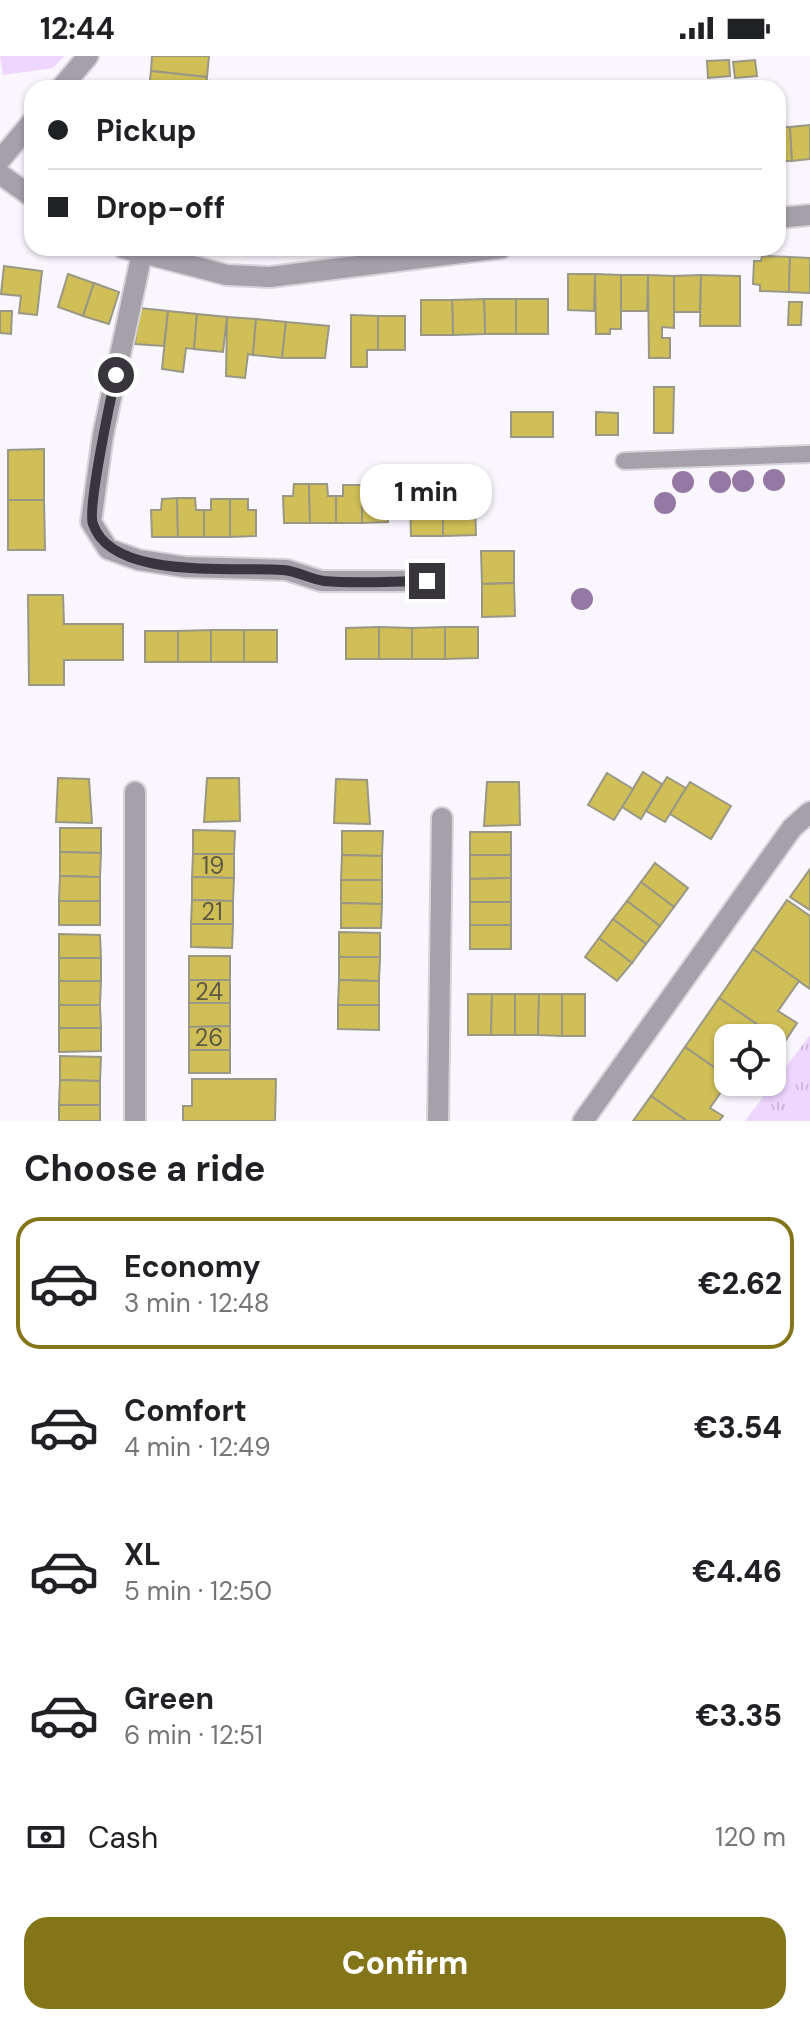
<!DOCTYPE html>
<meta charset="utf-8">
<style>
body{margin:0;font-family:"DM Sans",sans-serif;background:#f6f6f6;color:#202124;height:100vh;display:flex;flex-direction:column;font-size:30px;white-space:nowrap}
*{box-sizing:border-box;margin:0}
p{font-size:26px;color:#757577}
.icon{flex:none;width:44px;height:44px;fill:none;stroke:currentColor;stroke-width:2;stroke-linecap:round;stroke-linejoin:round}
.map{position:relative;height:1065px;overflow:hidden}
.panel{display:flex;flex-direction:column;background:#fff;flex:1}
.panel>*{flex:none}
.banner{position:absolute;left:24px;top:24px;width:762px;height:176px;border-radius:24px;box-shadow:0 2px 6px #0004;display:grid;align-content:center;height:176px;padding:0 24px;background:#fff}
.buttons{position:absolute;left:714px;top:968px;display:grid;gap:16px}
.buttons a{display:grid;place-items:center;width:72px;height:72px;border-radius:16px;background:#fff;box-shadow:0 2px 6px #0004;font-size:40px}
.end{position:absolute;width:36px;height:36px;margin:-18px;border:10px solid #39353c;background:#fff;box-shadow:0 0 0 4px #fff}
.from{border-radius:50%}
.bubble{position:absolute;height:56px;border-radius:24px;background:#fff;box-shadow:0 2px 6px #0004;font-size:26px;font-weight:800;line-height:56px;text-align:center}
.banner b{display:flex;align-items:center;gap:28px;height:76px;font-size:30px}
.banner b+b{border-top:2px solid #e0e0e0}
.banner i{width:20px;height:20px;background:#202124}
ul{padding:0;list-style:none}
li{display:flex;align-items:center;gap:24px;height:132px;margin:0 16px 12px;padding:0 8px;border:4px solid transparent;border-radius:24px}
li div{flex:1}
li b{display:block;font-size:30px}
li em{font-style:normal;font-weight:800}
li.current{border-color:#837518}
li>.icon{width:72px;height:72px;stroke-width:1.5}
h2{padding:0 24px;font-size:36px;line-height:96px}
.pay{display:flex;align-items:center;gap:20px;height:88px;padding:0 24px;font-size:30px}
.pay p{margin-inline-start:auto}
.button{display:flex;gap:16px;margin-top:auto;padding:16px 24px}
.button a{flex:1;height:92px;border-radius:24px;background:#837518;color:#fff;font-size:32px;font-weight:800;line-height:92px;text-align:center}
.status{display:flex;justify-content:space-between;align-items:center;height:56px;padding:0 40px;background:#fff;direction:ltr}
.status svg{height:22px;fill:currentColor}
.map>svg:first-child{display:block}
.grass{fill:#efd6ff}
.park{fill:url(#park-tufts)}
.building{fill:#d0bf57;stroke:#9a9784;stroke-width:2}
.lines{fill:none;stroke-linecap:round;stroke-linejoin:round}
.service-casing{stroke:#d7d3da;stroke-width:20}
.minor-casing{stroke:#d7d3da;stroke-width:24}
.service{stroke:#a6a1a9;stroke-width:16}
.minor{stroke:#a6a1a9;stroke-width:20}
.tree{fill:#9578a3}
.route{stroke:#39353c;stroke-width:10}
.labels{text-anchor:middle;stroke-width:6;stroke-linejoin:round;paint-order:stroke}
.number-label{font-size:24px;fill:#5f5843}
</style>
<div class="status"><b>12:44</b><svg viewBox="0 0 49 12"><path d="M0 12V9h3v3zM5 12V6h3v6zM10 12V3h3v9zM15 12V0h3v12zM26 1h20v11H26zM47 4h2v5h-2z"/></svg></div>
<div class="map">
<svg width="810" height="1065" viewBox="0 0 810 1065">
<defs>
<pattern id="park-tufts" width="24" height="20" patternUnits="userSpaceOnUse" patternTransform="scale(2)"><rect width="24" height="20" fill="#efd6ff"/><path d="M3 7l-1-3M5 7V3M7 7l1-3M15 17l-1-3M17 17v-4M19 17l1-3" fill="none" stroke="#ceb8db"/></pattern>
</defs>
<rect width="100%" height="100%" fill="#faf6fd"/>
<!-- grass -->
<path class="grass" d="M0,0H64L53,12L3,19Z"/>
<!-- park -->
<path class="park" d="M810,979V1065H745Z"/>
<!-- building -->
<g class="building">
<path d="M152,0H209L207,21L151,15Z"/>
<path d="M729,4L730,20L708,22L707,5Z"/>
<path d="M755,4L757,20L735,22L733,6Z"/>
<path d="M151,15L207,21L206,32H149Z"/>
<path d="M778,53L781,71H790L792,105H778Z"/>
<path d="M810,69V103L792,105L790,71Z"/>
<path d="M762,200L790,201L789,236L760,235V229L753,228L754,205H761Z"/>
<path d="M790,201L810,202V237L789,236Z"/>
<path d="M4,210L42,215L37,259L19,257L21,240L1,238Z"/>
<path d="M68,218L94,227L83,260L58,251Z"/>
<path d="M568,218H595L594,255L568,254Z"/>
<path d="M595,218L621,219V273H610V278H596Z"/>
<path d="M621,219H648L647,255H621Z"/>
<path d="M648,219L674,220V272L662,271V282H670V302H649Z"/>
<path d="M701,219L700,256H674V220Z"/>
<path d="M701,219L740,220V270H700Z"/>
<path d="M94,227L119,236L109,268L83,260Z"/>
<path d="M484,243H516V278H485Z"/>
<path d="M484,243L485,278L453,279L452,244Z"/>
<rect x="516" y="243" width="32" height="35"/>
<path d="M421,244H452L453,279H421Z"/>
<path d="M789,246H802L801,269H788Z"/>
<path d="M139,252L168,255L164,290L135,288Z"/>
<path d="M0,255H12L11,278L0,277Z"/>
<path d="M168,255L197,258L194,293L186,292L183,316L162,313Z"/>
<path d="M197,258L227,261L223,296L194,293Z"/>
<path d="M351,259L378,260V294H367V311H351Z"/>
<rect x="378" y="260" width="27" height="34"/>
<path d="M227,261L256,263L253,299L248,298L245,322L226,320Z"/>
<path d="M256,263L286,266L282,302L253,299Z"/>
<path d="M286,266L329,270L325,302H282Z"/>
<path d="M654,331H674L673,377H654Z"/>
<rect x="511" y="356" width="42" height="25"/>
<path d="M596,356L618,357V379H596Z"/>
<path d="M44,393V444H8V394Z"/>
<path d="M294,428H309L310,467H284L283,440H293Z"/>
<path d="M309,428H327L328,440H336V467H310Z"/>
<path d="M343,429H362V467H336V440H343Z"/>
<path d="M362,429H380V440H388V466L362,467Z"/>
<path d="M177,442L178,481H152L151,454H161L162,443Z"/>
<path d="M177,442H195L196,454H204V481H178Z"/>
<path d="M211,443H230V481H204V454H211Z"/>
<path d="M230,443H248V454H256V480L230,481Z"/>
<path d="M8,444H44L45,494H8Z"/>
<path d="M443,447V480H411L410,448Z"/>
<path d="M443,447H475L476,479L443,480Z"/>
<path d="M481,495H514V527L482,528Z"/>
<path d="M514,527L515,560L482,561V528Z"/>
<path d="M28,539H63L64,568H123V604H64V629H29Z"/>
<path d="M379,571V603H346V572Z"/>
<path d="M379,571L412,572V603H379Z"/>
<path d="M445,571V603H412V572Z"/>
<path d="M445,571H478V602L445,603Z"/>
<path d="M211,574V606H178V575Z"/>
<rect x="211" y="574" width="33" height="32"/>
<rect x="244" y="574" width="33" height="32"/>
<rect x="145" y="575" width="33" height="31"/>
<path d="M643,716L662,728L641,763L622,751Z"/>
<path d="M607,717L633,733L614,764L588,749Z"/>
<path d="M667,721L686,732L665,766L646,755Z"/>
<path d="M58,722L89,723L92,767L56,766Z"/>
<path d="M207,722H239L240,765L204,766Z"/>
<path d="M336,723L367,724L370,768L334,767Z"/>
<path d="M487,726H519L520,769L484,770Z"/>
<path d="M690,726L731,750L711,783L670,758Z"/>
<path d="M60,772H101V797L60,796Z"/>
<path d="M193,774L235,775L234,798H193Z"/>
<path d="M342,775H383L382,800L342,799Z"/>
<rect x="470" y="776" width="41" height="23"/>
<path d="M60,796L101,797L100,821L60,820Z"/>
<path d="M193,798H234V822L192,821Z"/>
<path d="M342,799L382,800V824H341Z"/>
<path d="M470,799H511V822L470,823Z"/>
<path d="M655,807L688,832L674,851L641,826Z"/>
<path d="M810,813V854L790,841Z"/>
<path d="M60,820L100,821V845H59Z"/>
<path d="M192,821L234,822L233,845L192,844Z"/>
<path d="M511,822V846H470V823Z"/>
<path d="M341,824H382V848L341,847Z"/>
<path d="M641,826L674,851L660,870L627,845Z"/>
<path d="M192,844L233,845V868H191Z"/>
<path d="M787,844L810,860V933L753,893Z"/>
<rect x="59" y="845" width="41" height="24"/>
<path d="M627,845L660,870L646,888L613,863Z"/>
<rect x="470" y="846" width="41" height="23"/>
<path d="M341,847L382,848L381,872H341Z"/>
<path d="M613,863L646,888L632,907L599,882Z"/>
<path d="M191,868H233L232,892L191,891Z"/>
<rect x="470" y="869" width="41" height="24"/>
<path d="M339,876L380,877V901H339Z"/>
<path d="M59,878L100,879L101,902H59Z"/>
<path d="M599,882L632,907L617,925L585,901Z"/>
<path d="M753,893L799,925L778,955L797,967L784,987L719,942Z"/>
<rect x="189" y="900" width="41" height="24"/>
<path d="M339,901H380L379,925L339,924Z"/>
<rect x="59" y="902" width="42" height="23"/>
<rect x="189" y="924" width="41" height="23"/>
<path d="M339,924L379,925V949H338Z"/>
<path d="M59,925H101L100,949H59Z"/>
<path d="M468,938H492L491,979H468Z"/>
<path d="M492,938H515V979H491Z"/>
<path d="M515,938H539L538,979H515Z"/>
<path d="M539,938H562V980L538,979Z"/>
<rect x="562" y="938" width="23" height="42"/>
<path d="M719,942L765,974L759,982H728V1021L685,991Z"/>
<path d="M189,947H230V970L189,971Z"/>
<path d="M59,949H100L101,972H59Z"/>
<path d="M338,949H379V974L338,973Z"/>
<path d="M230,970V994H189V971Z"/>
<path d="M59,972H101V995L59,996Z"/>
<path d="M685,991L728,1021V1026L710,1052L723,1060L719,1065H687L651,1040Z"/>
<rect x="189" y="994" width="41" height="23"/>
<path d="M60,1000L101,1001L100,1025L60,1024Z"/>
<path d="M192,1023H276L275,1065H183V1050H192Z"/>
<path d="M60,1024L100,1025V1049H59Z"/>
<path d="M651,1040L687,1065H633Z"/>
<rect x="59" y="1049" width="41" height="16"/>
</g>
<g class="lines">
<defs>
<path id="service" d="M624,405L810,398"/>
<g id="minor">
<path d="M61,32L88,0"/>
<path d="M0,104L32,66"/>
<path d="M0,118L32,141"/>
<path d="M778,162L810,159"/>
<path d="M123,192L227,219L270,221L501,192"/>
<path d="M142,197L103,379L91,466L108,493L139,504L185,511L287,514L321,525H427"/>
<path d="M135,736V1065"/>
<path d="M438,1065L442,762"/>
<path d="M583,1065L792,772L810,756"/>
</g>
</defs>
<!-- service casing -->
<use href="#service" class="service-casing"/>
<!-- minor casing -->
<use href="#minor" class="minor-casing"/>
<!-- service -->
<use href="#service" class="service"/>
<!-- minor -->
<use href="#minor" class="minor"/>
</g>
<!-- trees -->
<g class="tree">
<circle cx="774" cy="424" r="11"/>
<circle cx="743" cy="425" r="11"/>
<circle cx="683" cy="426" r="11"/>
<circle cx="720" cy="426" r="11"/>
<circle cx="665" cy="447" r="11"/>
<circle cx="582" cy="543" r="11"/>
</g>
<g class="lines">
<!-- route -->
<path class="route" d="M116,319C111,341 87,453 93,468C112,525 234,510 283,514C297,515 310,523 324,525C358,528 393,525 427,525"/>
</g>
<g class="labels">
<!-- number labels -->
<g class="number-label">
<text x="213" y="818">19</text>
<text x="212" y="864">21</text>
<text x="209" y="944">24</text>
<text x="209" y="990">26</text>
</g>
</g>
</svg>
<div class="buttons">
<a><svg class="icon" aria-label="locate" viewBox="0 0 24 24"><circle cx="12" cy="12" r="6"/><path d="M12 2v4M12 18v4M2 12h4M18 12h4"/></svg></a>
</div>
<i class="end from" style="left:116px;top:319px"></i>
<i class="end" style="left:427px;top:525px"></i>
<div class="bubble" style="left:360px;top:408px;width:132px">1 min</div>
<div class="banner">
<b><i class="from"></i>Pickup</b>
<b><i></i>Drop-off</b>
</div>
</div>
<section class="panel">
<h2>Choose a ride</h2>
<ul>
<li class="current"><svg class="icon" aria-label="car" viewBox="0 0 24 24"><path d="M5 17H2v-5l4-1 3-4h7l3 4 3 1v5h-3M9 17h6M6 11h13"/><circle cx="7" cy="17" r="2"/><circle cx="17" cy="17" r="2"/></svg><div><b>Economy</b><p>3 min · 12:48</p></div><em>€2.62</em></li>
<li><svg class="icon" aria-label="car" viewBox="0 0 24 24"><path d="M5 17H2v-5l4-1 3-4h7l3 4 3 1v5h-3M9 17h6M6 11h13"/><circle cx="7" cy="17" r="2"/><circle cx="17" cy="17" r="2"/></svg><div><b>Comfort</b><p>4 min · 12:49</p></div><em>€3.54</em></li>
<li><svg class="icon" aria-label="car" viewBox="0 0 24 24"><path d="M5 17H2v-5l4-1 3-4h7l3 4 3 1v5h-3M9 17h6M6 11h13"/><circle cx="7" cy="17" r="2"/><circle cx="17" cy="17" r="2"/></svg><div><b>XL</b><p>5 min · 12:50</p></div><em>€4.46</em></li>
<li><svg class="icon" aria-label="car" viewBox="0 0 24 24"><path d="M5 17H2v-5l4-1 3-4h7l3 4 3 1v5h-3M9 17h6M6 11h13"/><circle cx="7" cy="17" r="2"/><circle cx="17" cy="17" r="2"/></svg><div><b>Green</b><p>6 min · 12:51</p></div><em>€3.35</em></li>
</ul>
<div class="pay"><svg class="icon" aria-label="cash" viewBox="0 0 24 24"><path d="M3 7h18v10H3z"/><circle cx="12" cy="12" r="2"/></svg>Cash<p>120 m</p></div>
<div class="button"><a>Confirm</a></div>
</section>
